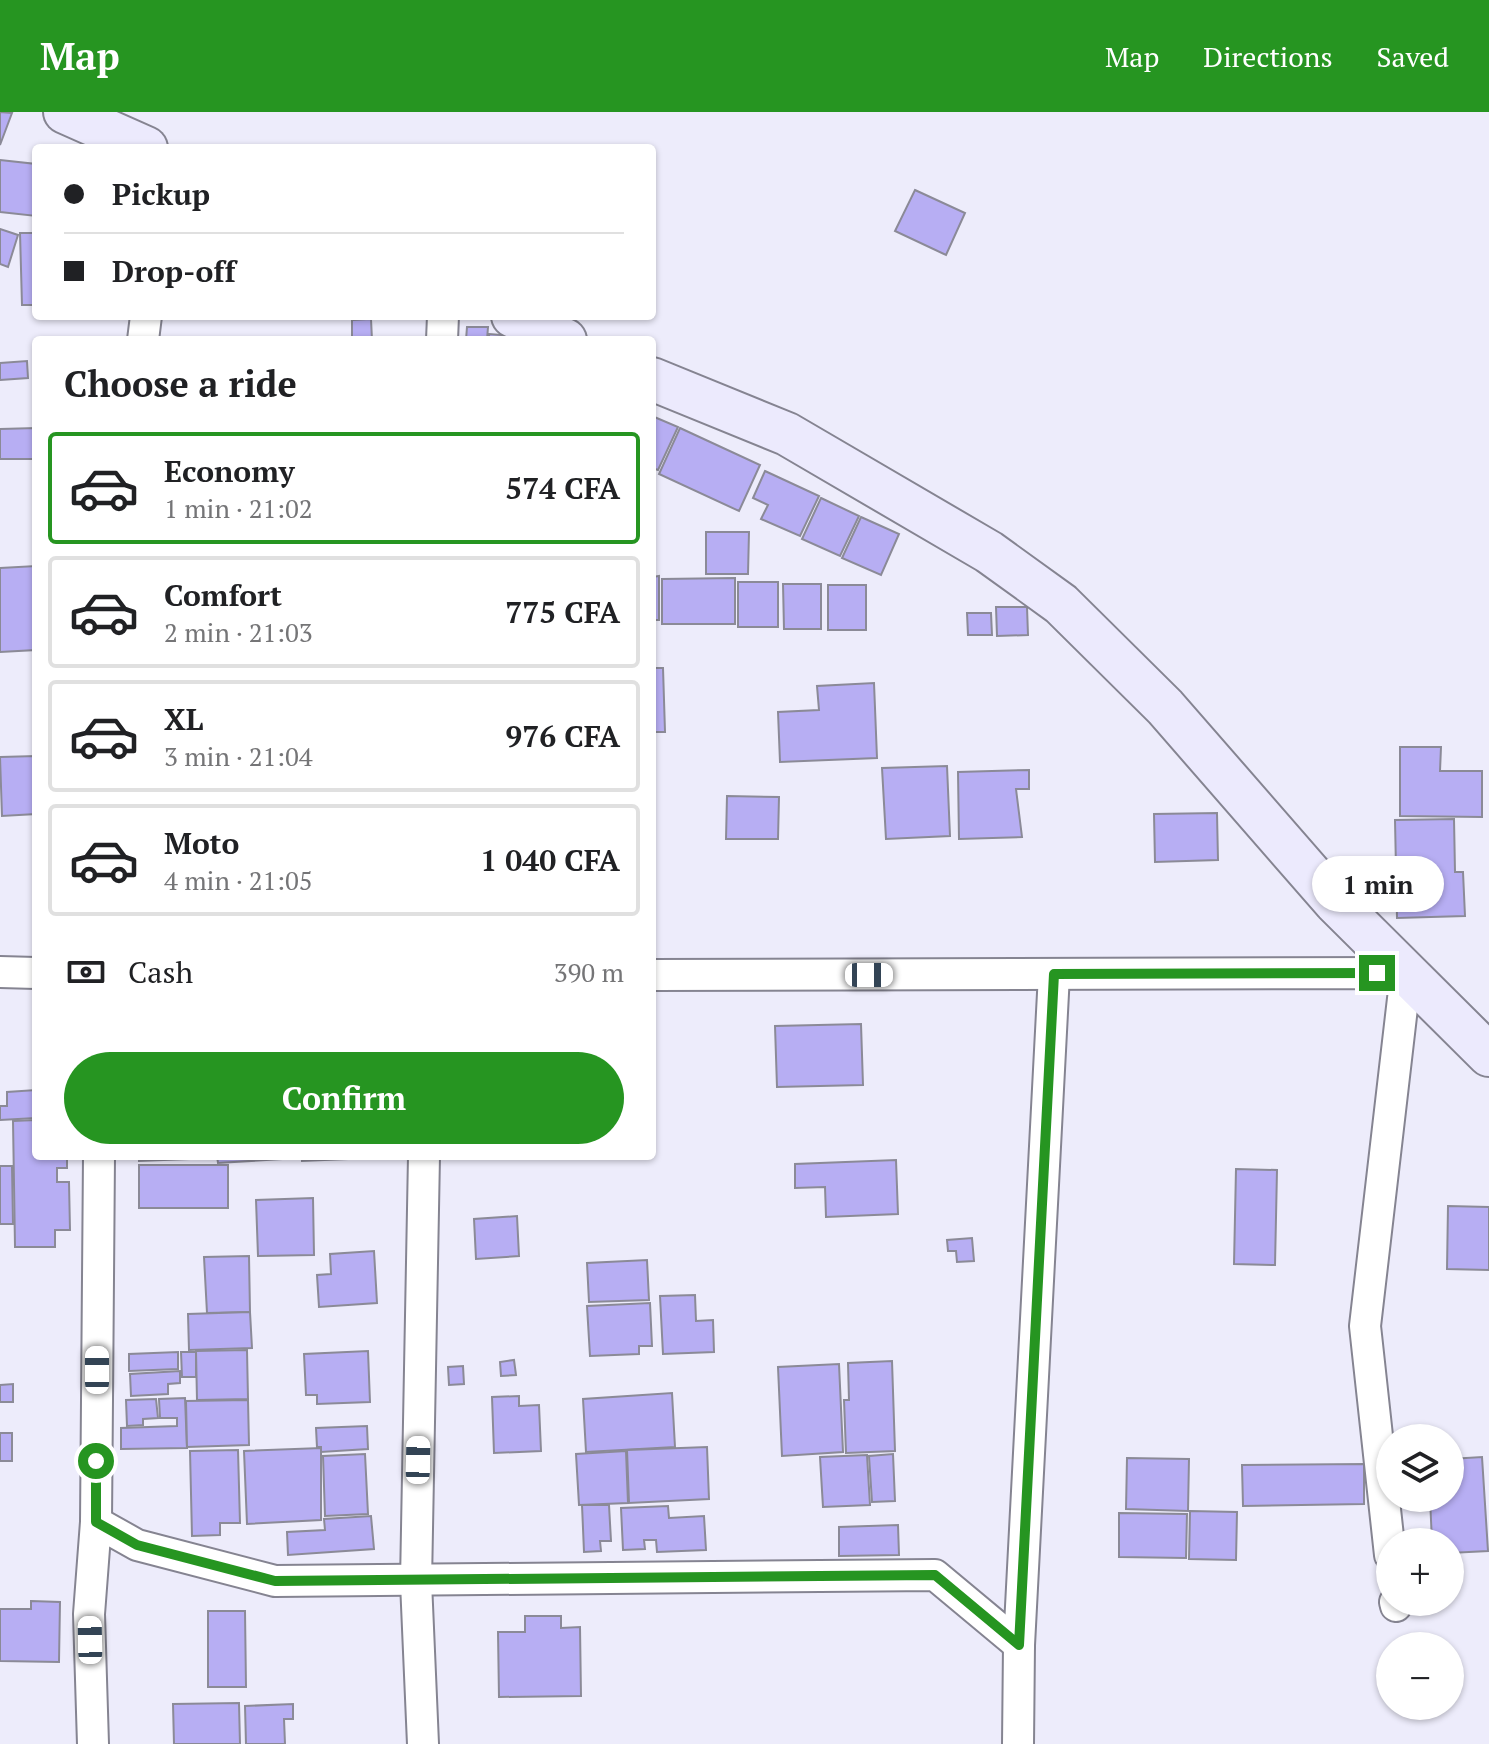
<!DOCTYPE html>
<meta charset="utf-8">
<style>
body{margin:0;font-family:"PT Serif",serif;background:#f6f6f6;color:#202124;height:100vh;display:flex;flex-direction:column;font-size:30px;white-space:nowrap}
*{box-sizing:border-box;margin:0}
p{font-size:26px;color:#757577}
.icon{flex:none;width:44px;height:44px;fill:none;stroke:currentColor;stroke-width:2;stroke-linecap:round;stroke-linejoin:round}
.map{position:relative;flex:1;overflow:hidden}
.sheet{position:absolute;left:32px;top:224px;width:624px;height:824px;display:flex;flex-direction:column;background:#fff;border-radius:8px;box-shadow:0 2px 6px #0004}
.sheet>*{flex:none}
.hud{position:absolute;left:32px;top:32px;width:624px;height:176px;border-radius:8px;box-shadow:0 2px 6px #0004;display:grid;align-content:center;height:176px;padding:0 32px;background:#fff}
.fabs{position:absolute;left:1376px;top:1312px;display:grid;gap:16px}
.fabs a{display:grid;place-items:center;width:88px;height:88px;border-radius:50%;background:#fff;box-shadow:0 2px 6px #0004;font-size:40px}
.end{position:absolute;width:36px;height:36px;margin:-18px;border:10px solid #269521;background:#fff;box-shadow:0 0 0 4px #fff}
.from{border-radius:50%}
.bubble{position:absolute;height:56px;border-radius:28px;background:#fff;box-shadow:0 2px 6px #0004;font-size:26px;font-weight:600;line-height:56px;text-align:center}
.car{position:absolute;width:24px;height:48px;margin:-24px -12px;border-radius:10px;box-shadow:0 0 6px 2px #0007;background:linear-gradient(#fff 24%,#345 0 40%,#fff 0 76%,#345 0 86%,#fff 0)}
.hud b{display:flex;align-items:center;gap:28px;height:76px;font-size:30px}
.hud b+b{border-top:2px solid #e0e0e0}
.hud i{width:20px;height:20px;background:#202124}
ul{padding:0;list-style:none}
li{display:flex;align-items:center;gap:24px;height:112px;margin:0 16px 12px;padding:0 16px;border:4px solid #e0e0e0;border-radius:8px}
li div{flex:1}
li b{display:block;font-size:30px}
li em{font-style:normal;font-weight:600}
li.current{border-color:#269521}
li>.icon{width:72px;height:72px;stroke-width:1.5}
h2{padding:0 32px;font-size:36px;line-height:96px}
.pay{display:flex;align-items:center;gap:20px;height:88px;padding:0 32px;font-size:30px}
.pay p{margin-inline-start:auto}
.action{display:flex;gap:16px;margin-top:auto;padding:16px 32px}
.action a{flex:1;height:92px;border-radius:48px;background:#269521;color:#fff;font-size:32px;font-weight:600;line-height:92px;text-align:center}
header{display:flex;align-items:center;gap:48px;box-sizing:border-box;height:112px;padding:0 40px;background:#269521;color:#fff}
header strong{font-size:38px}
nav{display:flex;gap:44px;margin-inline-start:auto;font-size:28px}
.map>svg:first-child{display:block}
.building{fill:#b7aef3;stroke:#8b8a97;stroke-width:2}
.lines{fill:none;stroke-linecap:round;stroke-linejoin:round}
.street-casing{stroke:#858491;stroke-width:34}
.secondary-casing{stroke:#858491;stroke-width:46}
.street{stroke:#fff;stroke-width:30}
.secondary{stroke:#eceafd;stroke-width:42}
.route{stroke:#269521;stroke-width:10}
</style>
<header>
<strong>Map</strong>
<nav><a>Map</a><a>Directions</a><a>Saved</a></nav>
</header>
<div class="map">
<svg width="1489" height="1632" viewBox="0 0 1489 1632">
<rect width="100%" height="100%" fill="#edecfb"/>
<!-- building -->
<g class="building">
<path d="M0,0L12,1L0,33Z"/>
<path d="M0,48L36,52V104L0,100Z"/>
<path d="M915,78L965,101L946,143L895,119Z"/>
<path d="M0,117L18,123L8,155L0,152Z"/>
<path d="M20,121H36V193H22Z"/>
<path d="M371,207L372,228H352V208Z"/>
<path d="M467,215H488L487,228H466Z"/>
<path d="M489,222L512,224L511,228H489Z"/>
<path d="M27,249L28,266L0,268V251Z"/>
<path d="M652,304L678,315L658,358L652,356Z"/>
<path d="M36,316V347H0V317Z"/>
<path d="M680,316L760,353L739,399L659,362Z"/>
<path d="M765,359L819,384L800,424L761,407L768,393L753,386Z"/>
<path d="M821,386L859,404L840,444L802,427Z"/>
<path d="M861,405L899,422L881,463L842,446Z"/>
<path d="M706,420H749L748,462H706Z"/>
<path d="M36,454V538L0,540V456Z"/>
<path d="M659,464V508H652V465Z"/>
<path d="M735,466V512H662V467Z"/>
<rect x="738" y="470" width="40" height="45"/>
<path d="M783,472H821V517H784Z"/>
<rect x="828" y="473" width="38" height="45"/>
<path d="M996,495H1027L1028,523L997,524Z"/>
<path d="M967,501H991L992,523H968Z"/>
<path d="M652,556H663L665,620H652Z"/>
<path d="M874,571L877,646L780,650L778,600L819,598L817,574Z"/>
<path d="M1400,635H1441L1440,659H1482V705L1400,704Z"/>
<path d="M36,644V702L2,704L0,645Z"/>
<path d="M947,654L950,724L886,727L882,656Z"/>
<path d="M1029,658V677H1016L1022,725L959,727L958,660Z"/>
<path d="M727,684L779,685L778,727H726Z"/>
<path d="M1217,701L1218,748L1155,750L1154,702Z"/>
<path d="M1454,707L1455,760H1463L1465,804L1397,806L1395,708Z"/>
<path d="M861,912L863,973L777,975L775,914Z"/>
<path d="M36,978V1006L0,1008V994H7V980Z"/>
<path d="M36,1008V1044H67V1056H57V1070H69L70,1118H55V1135H15L13,1009Z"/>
<path d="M139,1044H215V1046L139,1049Z"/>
<path d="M217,1044H298V1046L218,1051Z"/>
<path d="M302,1044H346L347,1047L302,1049Z"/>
<path d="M896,1048L898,1102L826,1105L825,1075L795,1076V1052Z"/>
<rect x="139" y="1053" width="89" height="43"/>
<path d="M0,1054H12L13,1112H0Z"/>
<path d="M1236,1057L1277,1058L1275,1153L1234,1152Z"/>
<path d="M313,1086L314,1143L258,1144L256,1088Z"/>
<path d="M1448,1094L1489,1095V1158L1447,1157Z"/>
<path d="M517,1104L519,1144L476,1147L474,1107Z"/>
<path d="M972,1126L974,1149L957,1150L956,1139H948L947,1128Z"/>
<path d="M374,1139L377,1191L319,1195L317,1163L331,1162L330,1142Z"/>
<path d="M249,1144L250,1200L207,1201L204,1145Z"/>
<path d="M647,1148L649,1188L589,1190L587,1151Z"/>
<path d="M695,1183L696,1209L713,1208L714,1240L663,1242L660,1184Z"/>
<path d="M650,1191L652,1234H639V1242L590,1244L587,1194Z"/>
<path d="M250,1200L252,1236L189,1238L188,1202Z"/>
<path d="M247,1238L248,1287L197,1288L196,1239Z"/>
<path d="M368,1239L370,1290L317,1292V1283H306L304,1242Z"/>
<path d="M178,1240V1257L129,1259V1242Z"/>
<path d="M181,1240H196V1265H182Z"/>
<path d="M514,1248L516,1263L501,1264L500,1250Z"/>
<path d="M892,1249L895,1339L846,1341L844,1288H849L848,1251Z"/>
<path d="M839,1252L843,1340L782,1344L778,1255Z"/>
<path d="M463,1254L464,1272L449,1273L448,1255Z"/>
<path d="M180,1259V1271L168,1272V1282L131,1284L130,1262Z"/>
<path d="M13,1272V1290H0V1273Z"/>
<path d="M672,1281L675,1335L586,1340L583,1287Z"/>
<path d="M519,1284V1294L539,1293L541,1339L494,1341L492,1285Z"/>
<path d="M185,1286L187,1336L121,1337V1316L177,1314V1306H160L159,1287Z"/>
<path d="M156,1287L158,1306L143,1307V1313L127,1314L126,1288Z"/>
<path d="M248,1288L249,1333L187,1335L186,1289Z"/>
<path d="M367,1314L368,1337L321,1340V1335H317L316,1316Z"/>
<rect x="0" y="1321" width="12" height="28"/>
<path d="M707,1335L709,1387L629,1391L627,1338Z"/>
<path d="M321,1336V1408L247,1412L244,1339Z"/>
<path d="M238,1338L240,1411H220V1423L192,1424L190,1339Z"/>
<path d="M626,1339L628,1391L579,1393L576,1342Z"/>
<path d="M365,1342L368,1402L325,1404L323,1344Z"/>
<path d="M893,1342L895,1389L872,1390L869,1344Z"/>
<path d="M867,1343L870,1393L823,1395L820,1345Z"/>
<path d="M1482,1345L1488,1439L1450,1441V1430H1432L1430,1386H1450V1347Z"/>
<path d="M1127,1346L1189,1347L1188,1399L1126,1397Z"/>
<path d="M1364,1352V1392L1243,1394L1242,1353Z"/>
<path d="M582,1393H609L611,1429H600L601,1439L584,1440Z"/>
<path d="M668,1394L669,1406L704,1404L706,1438L657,1440L656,1428H644L645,1437L623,1438L621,1396Z"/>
<path d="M1190,1399L1237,1400L1236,1448L1189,1447Z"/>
<path d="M1119,1401L1187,1402L1186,1446L1119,1445Z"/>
<path d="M371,1404L374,1437L288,1443L287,1420L325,1418L324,1407Z"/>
<path d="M898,1413L899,1443L839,1444V1415Z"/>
<path d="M31,1489L60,1490L59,1550L0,1549V1497H31Z"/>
<path d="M208,1499H245L246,1575H208Z"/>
<path d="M525,1504H561V1516L580,1515L581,1584L499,1585L498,1520H525Z"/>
<path d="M239,1591L240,1632H174L173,1592Z"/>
<path d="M293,1592V1607H284L285,1632H246L245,1594Z"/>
</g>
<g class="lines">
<defs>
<g id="street">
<path d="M143,228L146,204"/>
<path d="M442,228L443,204"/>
<path d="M0,860L36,861"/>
<path d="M652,863L1406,861L1365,1214L1390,1443"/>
<path d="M96,1410L137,1433L275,1469L935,1463L1019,1533"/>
<path d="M1395,1490L1396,1494"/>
<path d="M93,1632L89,1502L96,1410L99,1044"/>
<path d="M423,1632L416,1470L424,1044"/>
<path d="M1018,1632L1019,1533L1054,862"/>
</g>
<g id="secondary">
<path d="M65,0L146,36"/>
<path d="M513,204L565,228"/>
<path d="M652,267L787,322L989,440L1061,492L1165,595L1335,790L1489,943"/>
</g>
</defs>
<!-- street casing -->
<use href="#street" class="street-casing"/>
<!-- secondary casing -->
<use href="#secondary" class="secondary-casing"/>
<!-- street -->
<use href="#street" class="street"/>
<!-- secondary -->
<use href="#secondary" class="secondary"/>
</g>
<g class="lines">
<!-- route -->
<path class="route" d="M96,1349V1410L137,1433L275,1469L935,1463L1019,1533L1054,862L1377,861"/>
</g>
</svg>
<div class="fabs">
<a><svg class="icon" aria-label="layers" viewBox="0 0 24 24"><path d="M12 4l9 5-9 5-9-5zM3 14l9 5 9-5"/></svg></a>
<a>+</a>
<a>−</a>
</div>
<i class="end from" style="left:96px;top:1349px"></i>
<i class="end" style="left:1377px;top:861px"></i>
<div class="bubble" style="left:1312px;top:744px;width:132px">1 min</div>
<i class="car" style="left:869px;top:863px;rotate:90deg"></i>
<i class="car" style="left:97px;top:1258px;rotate:0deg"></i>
<i class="car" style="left:418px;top:1348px;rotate:1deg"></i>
<i class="car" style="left:90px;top:1528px;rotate:359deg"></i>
<div class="hud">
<b><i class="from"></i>Pickup</b>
<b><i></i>Drop-off</b>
</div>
<section class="sheet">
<h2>Choose a ride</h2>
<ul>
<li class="current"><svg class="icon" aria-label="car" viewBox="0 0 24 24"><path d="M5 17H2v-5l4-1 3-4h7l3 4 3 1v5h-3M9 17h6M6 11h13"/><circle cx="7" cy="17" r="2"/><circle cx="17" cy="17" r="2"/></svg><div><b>Economy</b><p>1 min · 21:02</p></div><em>574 CFA</em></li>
<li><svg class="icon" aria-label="car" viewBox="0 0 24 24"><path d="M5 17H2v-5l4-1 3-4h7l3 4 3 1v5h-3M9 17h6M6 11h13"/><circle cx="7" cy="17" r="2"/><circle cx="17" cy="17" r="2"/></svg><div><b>Comfort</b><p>2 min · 21:03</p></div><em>775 CFA</em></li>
<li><svg class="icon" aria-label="car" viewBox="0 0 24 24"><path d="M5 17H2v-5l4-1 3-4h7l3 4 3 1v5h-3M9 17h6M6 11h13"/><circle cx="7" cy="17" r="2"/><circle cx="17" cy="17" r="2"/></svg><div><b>XL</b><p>3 min · 21:04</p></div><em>976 CFA</em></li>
<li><svg class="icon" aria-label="car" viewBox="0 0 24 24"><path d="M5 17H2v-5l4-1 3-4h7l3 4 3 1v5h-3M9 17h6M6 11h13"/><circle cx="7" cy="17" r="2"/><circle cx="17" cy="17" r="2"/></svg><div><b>Moto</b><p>4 min · 21:05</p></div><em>1 040 CFA</em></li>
</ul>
<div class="pay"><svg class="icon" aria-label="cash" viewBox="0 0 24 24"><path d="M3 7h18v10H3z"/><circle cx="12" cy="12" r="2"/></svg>Cash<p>390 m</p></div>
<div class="action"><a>Confirm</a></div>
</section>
</div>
